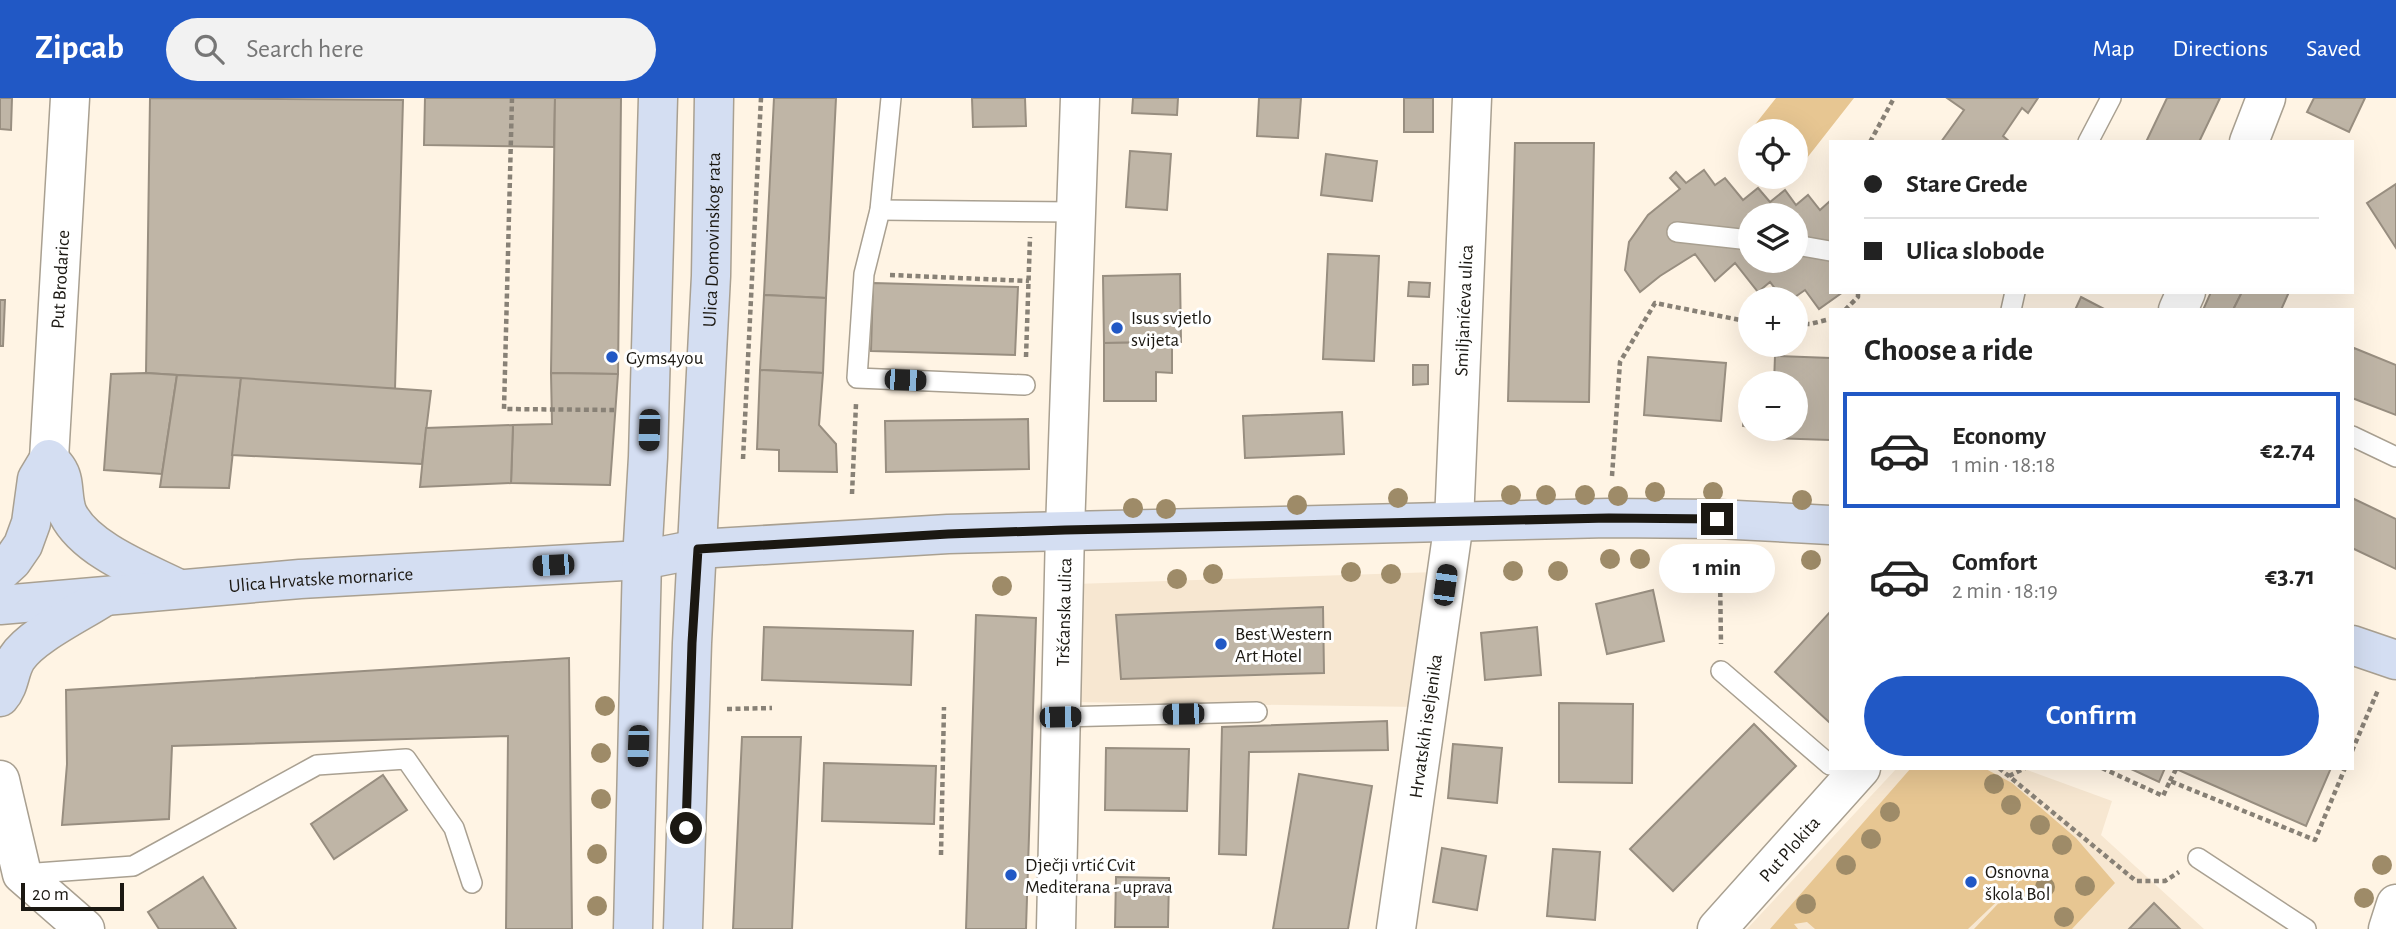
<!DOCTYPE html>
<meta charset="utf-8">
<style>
body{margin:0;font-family:"Alegreya Sans",sans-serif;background:#f2f2f2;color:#222;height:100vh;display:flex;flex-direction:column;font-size:26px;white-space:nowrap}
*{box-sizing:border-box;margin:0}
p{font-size:23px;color:#767676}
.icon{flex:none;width:38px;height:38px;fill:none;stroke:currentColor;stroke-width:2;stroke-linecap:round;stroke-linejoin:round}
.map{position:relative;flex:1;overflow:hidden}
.drawer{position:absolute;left:1829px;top:210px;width:525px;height:462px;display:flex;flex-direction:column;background:#fff;border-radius:0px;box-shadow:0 7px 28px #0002}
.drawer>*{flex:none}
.banner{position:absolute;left:1829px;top:42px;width:525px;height:154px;border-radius:0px;box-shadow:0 7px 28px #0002;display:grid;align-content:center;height:154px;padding:0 35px;background:#fff}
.controls{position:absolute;left:1738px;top:21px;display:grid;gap:14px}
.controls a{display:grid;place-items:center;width:70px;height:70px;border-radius:50%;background:#fff;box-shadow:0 7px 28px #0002;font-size:35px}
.scale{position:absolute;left:21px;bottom:18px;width:103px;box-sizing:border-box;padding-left:7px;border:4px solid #1b1812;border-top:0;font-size:19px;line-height:24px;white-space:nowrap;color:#1b1812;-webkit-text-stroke:5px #fff;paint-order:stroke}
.end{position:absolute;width:32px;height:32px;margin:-16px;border:9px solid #1b1812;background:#fff;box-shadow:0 0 0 4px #fff}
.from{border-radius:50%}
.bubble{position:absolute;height:49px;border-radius:24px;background:#fff;box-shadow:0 7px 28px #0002;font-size:23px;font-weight:700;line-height:49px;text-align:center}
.car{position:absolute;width:21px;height:42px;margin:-21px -10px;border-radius:9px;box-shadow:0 0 5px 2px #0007;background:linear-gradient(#222 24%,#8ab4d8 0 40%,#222 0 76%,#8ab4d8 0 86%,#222 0)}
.banner b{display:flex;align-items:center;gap:24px;height:66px;font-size:26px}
.banner b+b{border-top:2px solid #e0e0e0}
.banner i{width:18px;height:18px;background:#222}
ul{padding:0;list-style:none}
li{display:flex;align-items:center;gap:21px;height:116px;margin:0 14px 10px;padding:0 21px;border:4px solid transparent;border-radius:0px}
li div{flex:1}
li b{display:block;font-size:26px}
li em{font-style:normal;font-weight:700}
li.current{border-color:#2158c5}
li>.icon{width:63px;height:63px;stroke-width:1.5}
h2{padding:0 35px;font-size:32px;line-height:84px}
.action{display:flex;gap:14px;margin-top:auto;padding:14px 35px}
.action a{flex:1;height:80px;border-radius:42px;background:#2158c5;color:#fff;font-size:28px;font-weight:700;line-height:80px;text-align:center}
header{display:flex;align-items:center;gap:42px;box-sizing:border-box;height:98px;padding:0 35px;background:#2158c5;color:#fff}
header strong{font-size:33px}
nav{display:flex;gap:38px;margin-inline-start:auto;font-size:24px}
.search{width:490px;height:63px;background:#f2f2f2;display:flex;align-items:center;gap:18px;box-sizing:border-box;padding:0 24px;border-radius:38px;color:#767676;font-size:26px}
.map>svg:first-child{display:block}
.built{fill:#f7e7d1}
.green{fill:#e7c692}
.building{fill:#bfb5a6;stroke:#988e80;stroke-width:2;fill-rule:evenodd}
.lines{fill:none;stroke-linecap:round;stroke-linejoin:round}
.lane-casing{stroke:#a9a091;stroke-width:22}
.street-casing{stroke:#a9a091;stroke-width:41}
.secondary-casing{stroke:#a9a091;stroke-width:41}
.path{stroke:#888176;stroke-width:4.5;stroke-dasharray:5 3.5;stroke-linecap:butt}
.lane{stroke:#fff;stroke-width:19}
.street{stroke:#fff;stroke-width:38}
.secondary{stroke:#d4def2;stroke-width:38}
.tree{fill:#9e8b68}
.route{stroke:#1b1812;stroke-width:9}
.poi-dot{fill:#2158c5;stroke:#fff;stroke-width:2.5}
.labels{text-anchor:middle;stroke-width:6;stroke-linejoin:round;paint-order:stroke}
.street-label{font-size:19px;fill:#1b1812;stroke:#fff}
.poi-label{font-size:19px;fill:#1b1812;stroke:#fff;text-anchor:start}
</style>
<header>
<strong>Zipcab</strong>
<div class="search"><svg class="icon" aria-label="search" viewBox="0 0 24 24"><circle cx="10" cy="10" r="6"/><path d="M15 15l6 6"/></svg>Search here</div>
<nav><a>Map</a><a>Directions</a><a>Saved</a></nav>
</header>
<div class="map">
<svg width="2396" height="831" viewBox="0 0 2396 831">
<rect width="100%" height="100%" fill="#fff4e4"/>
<!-- built -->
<g class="built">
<path d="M1436,474L1418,609L1073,604L1075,486Z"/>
<path d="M1897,670H2022L2112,703L2101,737L2204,831H1747Z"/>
</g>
<!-- green -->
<g class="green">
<path d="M1776,0H1854L1796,74V33H1750V49L1742,43Z"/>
<path d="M1911,670H1984L2012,685L2076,740L2115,785L2072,831H1974L2030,772L1968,831H1815L1807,824L1794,826L1798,831H1770Z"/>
</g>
<!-- building -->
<g class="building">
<path d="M0,0H12L11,32L0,31Z"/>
<path d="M150,0L403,2L395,291L146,275Z"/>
<path d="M425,0H555L554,49L424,47Z"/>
<path d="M555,0H621L618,276L551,275Z"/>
<path d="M774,0H836L826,200L764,197Z"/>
<path d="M972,0H1025L1026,28L973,29Z"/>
<path d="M1133,0H1178L1177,17L1132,15Z"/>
<path d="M1259,0H1301L1298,40L1257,38Z"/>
<rect x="1404" y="0" width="29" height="34"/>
<path d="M1947,0H2038L2028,15L2022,10L2003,38L2010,44H1941L1964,12Z"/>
<path d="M2167,0H2220L2199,44H2146Z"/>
<path d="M2314,0H2365L2349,34L2307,14Z"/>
<path d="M1515,45H1594L1589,304L1508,303Z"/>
<path d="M1130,53L1171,56L1167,112L1126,109Z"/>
<path d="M1326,56L1377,63L1372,103L1321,97Z"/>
<path d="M1704,72L1715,87L1725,80L1743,102L1758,90L1770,104L1785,92L1796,107L1808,97L1820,112L1830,103V194H1843L1819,211L1805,192L1792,201H1783L1770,184L1758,194L1735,165L1715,183L1695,156L1660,178L1640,194L1625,172L1629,144L1648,117L1680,91L1670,80L1676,74L1686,85ZM1750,117H1796V163H1750Z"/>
<path d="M2396,86V150L2367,105Z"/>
<path d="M1328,156L1379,158L1374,263L1323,261Z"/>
<path d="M1180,176L1181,244L1104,245L1103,178Z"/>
<path d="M1409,184L1430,185L1429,199L1408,198Z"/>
<path d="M873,185L1018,189L1015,257L871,253Z"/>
<path d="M2211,194H2242L2233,212H2203Z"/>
<path d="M2242,194H2289L2281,212H2233Z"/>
<path d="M764,197L826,200L823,275L760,272Z"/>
<path d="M2081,199L2106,212H2075Z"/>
<path d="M0,202H5L3,248H0Z"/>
<path d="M1172,244V275L1156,274V303H1104V245Z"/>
<path d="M2354,250L2396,267V317L2352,300V255Z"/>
<path d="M1775,258L1830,260V342L1771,340L1772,331H1796V285H1774Z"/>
<path d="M1648,259L1726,265L1721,323L1644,317Z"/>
<path d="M1413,267H1428V286L1413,287Z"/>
<path d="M760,272L823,275L819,327L836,346L837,374L779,373V352L757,351Z"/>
<path d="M146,275L177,277L162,376L104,372L111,276Z"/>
<path d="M551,275L618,276L610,387L511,385L513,327L552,326Z"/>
<path d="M177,277L241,280L229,390L160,389Z"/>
<path d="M241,280L431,293L422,366L232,357Z"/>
<path d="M1745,293H1750V329L1743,328Z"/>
<path d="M1342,314L1344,356L1245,360L1243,318Z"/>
<path d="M1028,321L1029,371L886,374L885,323Z"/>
<path d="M513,327L511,385L420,389L426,330Z"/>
<path d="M2352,400L2396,421V471L2352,450Z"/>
<path d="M1653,492L1664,543L1607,556L1596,506Z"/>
<path d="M1323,509L1324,575L1121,581L1116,517Z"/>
<path d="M1830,514V625L1775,574Z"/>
<path d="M976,517L1036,520L1026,831H966Z"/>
<path d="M764,529L913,533L911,587L762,582Z"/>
<path d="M1537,529L1541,577L1485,582L1481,535Z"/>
<path d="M569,560L572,831H506L508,638L172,648L169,721L62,727L67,666L66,592Z"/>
<path d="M1559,605L1633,606L1632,685L1559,684Z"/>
<path d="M1387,623L1388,652L1249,654L1246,757L1219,756L1222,629Z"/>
<path d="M1754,626L1796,668L1673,793L1630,751Z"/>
<path d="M742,639H801L792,831H733Z"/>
<path d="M1453,646L1502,650L1497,705L1448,700Z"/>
<path d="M1106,650L1189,651L1187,713L1105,712Z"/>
<path d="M824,665L936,668L934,726L822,723Z"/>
<path d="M2129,670H2165L2159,684Z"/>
<path d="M2174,670H2331L2306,728Z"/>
<path d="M1299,676L1372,688L1348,831H1273Z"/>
<path d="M383,677L407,712L334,761L311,726Z"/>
<path d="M1442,750L1486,758L1477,812L1433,804Z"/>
<path d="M1553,751L1600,754L1595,822L1547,818Z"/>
<path d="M203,779L236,831H159L148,814Z"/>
<path d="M1116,779L1169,780L1168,829H1115Z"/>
<path d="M2154,805L2180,831H2129Z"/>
</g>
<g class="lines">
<defs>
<g id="lane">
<path d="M891,0L880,112L864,176L857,280L1025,287"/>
<path d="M2088,44L2111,0"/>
<path d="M880,112L1075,114"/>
<path d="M1677,134L1750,142"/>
<path d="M1796,147L1830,153"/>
<path d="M2011,212L2015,194"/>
<path d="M2352,338L2396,359"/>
<path d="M1721,573L1830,667"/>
<path d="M1060,619L1257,614"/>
<path d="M2198,760L2306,831"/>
<path d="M23,776L133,768L317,667L406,661L454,730L472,785"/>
</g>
<g id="street">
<path d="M2249,44L2266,0"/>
<path d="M2178,212L2186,194"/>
<path id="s1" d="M49,361L70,0"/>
<path d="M0,682L22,776L85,831"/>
<path id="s2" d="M1056,831L1065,432L1080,0"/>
<path id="s3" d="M1396,831L1454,424L1472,0"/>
<path id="s4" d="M1717,831L1861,670"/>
<path d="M2388,831L2396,806"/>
</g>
<g id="secondary">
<path d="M0,474L12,463L23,447L31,425L37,381L49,361C52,365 57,369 59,374C65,384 62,403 68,416C86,452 145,474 179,491"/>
<path id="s5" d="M0,507L300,481L642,462L698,451L948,436L1609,420L1717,421L1830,427"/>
<path d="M2352,547L2396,562"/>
<path d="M0,599C10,588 9,572 17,560C31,538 79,515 102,500"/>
<path d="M633,831L642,462L648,359L658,0"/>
<path id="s6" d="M683,831L692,545L711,178L714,0"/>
</g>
</defs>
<!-- lane casing -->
<use href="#lane" class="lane-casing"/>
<!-- street casing -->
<use href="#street" class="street-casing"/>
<!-- secondary casing -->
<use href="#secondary" class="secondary-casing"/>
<!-- path -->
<g class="path">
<path d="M512,0L504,311L614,312"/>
<path d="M1870,44L1894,0"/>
<path d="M890,177L1029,183"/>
<path d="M1845,212L1858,199V194"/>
<path d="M1796,226H1810L1830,221"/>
<path d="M1026,259L1030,139"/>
<path d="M743,361L761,0"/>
<path d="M1612,378L1620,264L1655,205L1750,224"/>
<path d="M852,396L856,306"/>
<path d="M1720,477L1721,546"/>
<path d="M727,611L772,610"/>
<path d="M2352,653L2378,592"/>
<path d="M1999,670L2136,783H2165L2179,774"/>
<path d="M2102,670L2163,698L2170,683L2315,742L2345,670"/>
<path d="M2009,678L2025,670"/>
<path d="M2170,683L2176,671"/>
<path d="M941,757L944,609"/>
</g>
<!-- lane -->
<use href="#lane" class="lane"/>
<!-- street -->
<use href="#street" class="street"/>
<!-- secondary -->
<use href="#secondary" class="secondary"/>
</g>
<!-- trees -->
<g class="tree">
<circle cx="1655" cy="394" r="10"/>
<circle cx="1713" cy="394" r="10"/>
<circle cx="1511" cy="397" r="10"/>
<circle cx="1546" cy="397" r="10"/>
<circle cx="1585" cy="397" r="10"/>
<circle cx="1618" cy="398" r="10"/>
<circle cx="1398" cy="400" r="10"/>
<circle cx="1802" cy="402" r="10"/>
<circle cx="1297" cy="407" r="10"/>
<circle cx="1133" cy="410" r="10"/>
<circle cx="1166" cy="411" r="10"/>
<circle cx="1692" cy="459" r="10"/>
<circle cx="1610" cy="461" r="10"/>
<circle cx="1640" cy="461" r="10"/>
<circle cx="1811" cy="462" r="10"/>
<circle cx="1725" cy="464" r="10"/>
<circle cx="1761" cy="465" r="10"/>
<circle cx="1513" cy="473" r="10"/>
<circle cx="1558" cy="473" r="10"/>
<circle cx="1351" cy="474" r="10"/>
<circle cx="1213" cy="476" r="10"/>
<circle cx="1391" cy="476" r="10"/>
<circle cx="1177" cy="481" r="10"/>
<circle cx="1002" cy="488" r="10"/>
<circle cx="605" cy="608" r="10"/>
<circle cx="601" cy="655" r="10"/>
<circle cx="1994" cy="686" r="10"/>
<circle cx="601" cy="701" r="10"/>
<circle cx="2011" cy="707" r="10"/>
<circle cx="1890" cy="714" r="10"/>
<circle cx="2040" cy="727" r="10"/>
<circle cx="1871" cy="741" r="10"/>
<circle cx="2062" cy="747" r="10"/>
<circle cx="597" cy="756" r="10"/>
<circle cx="1846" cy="767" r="10"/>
<circle cx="2382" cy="767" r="10"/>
<circle cx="2085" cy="788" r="10"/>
<circle cx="2045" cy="789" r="10"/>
<circle cx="2364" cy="800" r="10"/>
<circle cx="1806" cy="806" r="10"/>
<circle cx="597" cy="808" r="10"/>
<circle cx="2064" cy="819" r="10"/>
</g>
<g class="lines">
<!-- route -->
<path class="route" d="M686,730L692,545L698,451L948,436L1065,432L1609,420L1717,421"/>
</g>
<!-- markers -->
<g class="poi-dot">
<circle cx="1117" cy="230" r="7"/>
<circle cx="612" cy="259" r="7"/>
<circle cx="1221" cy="546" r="7"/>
<circle cx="1011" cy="777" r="7"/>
<circle cx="1971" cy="784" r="7"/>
</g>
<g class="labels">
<!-- street labels -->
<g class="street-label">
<text dy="7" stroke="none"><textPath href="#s6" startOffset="690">Ulica Domovinskog rata</textPath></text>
<text dy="7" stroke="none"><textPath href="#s1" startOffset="180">Put Brodarice</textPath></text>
<text dy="7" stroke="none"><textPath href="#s3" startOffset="623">Smiljanićeva ulica</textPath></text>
<text dy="7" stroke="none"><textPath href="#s5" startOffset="322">Ulica Hrvatske mornarice</textPath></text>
<text dy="7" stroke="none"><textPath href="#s2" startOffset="317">Tršćanska ulica</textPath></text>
<text dy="7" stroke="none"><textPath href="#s3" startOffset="205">Hrvatskih iseljenika</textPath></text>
<text dy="7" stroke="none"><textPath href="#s4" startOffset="108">Put Plokita</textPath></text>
</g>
<!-- poi labels -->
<g class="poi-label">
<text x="1131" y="226">Isus svjetlo<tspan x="1131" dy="22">svijeta</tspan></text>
<text x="626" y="266">Gyms4you</text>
<text x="1235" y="542">Best Western<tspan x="1235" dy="22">Art Hotel</tspan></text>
<text x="1025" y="773">Dječji vrtić Cvit<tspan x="1025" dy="22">Mediterana - uprava</tspan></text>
<text x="1985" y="780">Osnovna<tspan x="1985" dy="22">škola Bol</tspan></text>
</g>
</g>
</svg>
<div class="controls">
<a><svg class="icon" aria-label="locate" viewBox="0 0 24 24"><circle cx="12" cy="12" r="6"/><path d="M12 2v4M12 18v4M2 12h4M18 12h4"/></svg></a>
<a><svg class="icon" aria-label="layers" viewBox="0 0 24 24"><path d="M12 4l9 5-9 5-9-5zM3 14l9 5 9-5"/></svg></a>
<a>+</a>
<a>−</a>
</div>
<div class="scale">20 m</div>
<i class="end from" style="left:686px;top:730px"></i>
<i class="end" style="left:1717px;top:421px"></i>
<div class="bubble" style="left:1659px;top:446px;width:116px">1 min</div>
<i class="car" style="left:905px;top:282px;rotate:92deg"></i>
<i class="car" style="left:649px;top:332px;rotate:182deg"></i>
<i class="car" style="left:553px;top:467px;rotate:267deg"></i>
<i class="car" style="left:1445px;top:487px;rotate:8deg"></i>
<i class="car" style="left:1183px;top:616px;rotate:269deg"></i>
<i class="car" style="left:1060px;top:619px;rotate:89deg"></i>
<i class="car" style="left:638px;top:648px;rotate:182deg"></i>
<div class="banner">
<b><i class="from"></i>Stare Grede</b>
<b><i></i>Ulica slobode</b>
</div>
<section class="drawer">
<h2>Choose a ride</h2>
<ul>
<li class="current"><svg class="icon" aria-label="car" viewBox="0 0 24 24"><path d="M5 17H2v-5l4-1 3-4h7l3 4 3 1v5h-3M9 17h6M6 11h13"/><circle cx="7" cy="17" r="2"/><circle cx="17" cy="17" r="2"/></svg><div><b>Economy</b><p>1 min · 18:18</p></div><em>€2.74</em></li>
<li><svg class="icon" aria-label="car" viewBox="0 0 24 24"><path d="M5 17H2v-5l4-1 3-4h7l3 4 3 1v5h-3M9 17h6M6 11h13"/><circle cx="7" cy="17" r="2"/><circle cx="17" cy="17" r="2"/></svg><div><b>Comfort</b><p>2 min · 18:19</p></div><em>€3.71</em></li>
</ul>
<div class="action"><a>Confirm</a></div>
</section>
</div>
